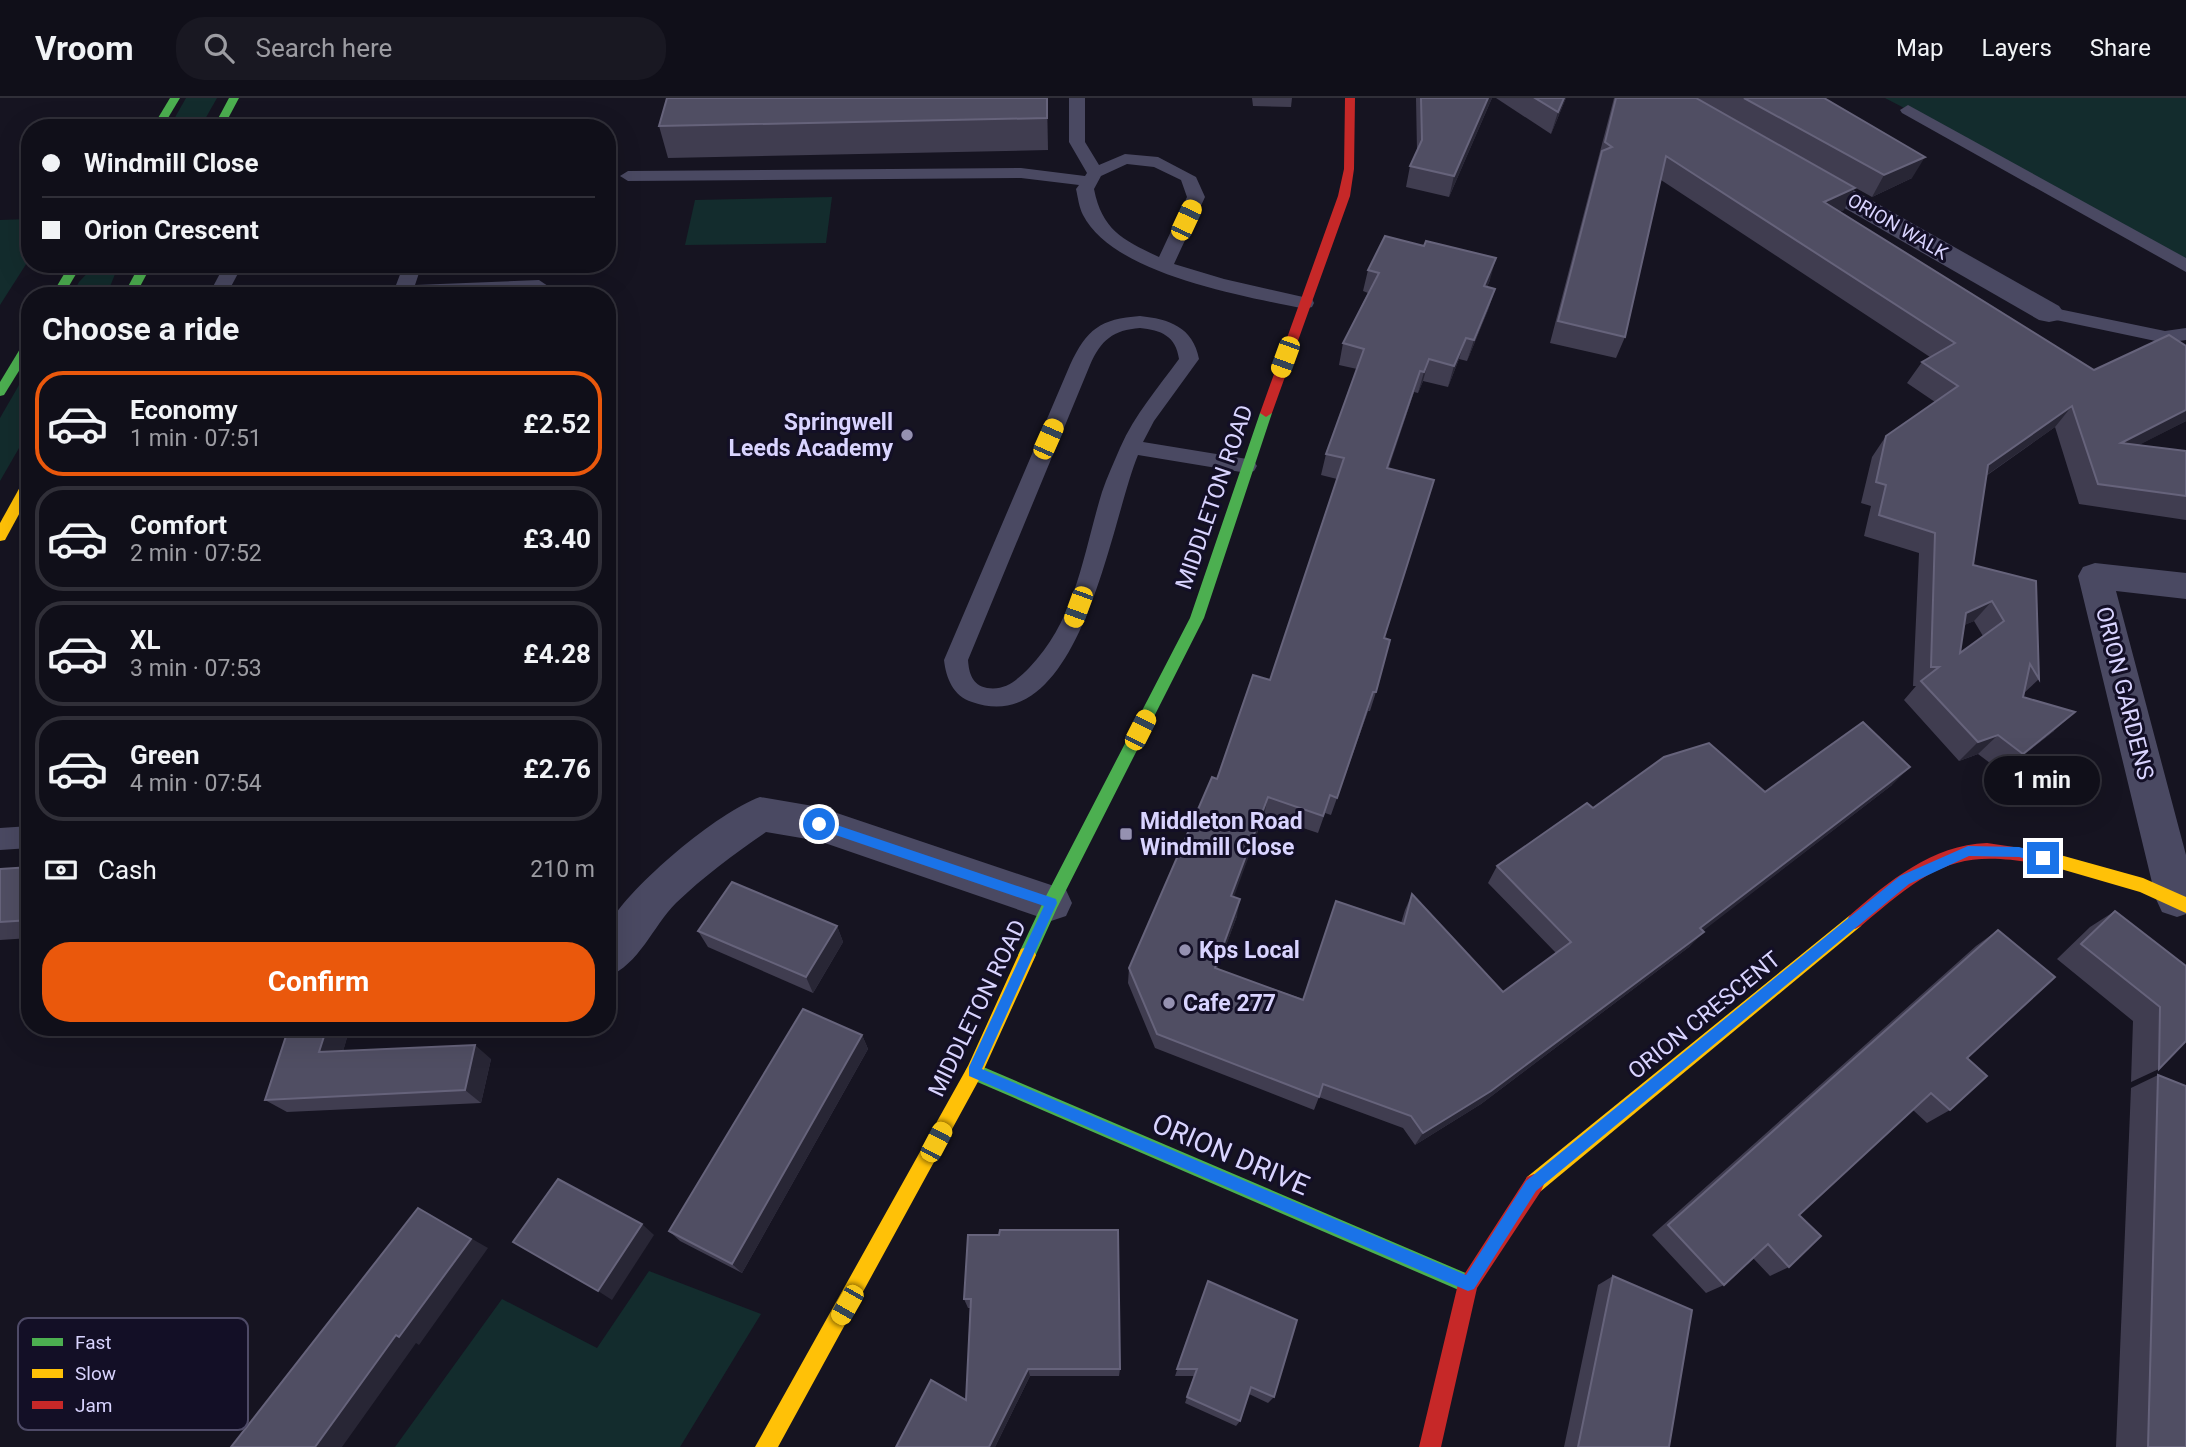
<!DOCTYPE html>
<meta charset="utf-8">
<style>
body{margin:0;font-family:Roboto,sans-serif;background:#191822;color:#f1f3f6;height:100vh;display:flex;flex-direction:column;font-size:26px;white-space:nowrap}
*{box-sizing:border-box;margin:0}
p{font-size:23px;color:#9c9ca2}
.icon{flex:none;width:38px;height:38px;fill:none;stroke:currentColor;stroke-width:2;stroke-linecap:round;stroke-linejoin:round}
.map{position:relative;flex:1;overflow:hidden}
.sheet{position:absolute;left:21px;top:189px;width:595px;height:749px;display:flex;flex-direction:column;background:#100f19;border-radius:28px;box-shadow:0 7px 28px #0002,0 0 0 2px #302f38}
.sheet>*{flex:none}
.banner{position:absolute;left:21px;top:21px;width:595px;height:154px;border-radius:28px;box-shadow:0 7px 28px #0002,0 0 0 2px #302f38;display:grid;align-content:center;height:154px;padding:0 21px;background:#100f19}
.end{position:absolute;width:32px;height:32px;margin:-16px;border:9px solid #1a73e8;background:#fff;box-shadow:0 0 0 4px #fff}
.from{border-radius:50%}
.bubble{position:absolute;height:49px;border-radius:24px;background:#100f19;box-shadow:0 7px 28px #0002,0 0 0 2px #302f38;font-size:23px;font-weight:700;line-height:49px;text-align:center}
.car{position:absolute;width:21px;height:42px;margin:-21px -10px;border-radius:9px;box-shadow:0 0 5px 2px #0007;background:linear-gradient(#f5c518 24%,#345 0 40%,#f5c518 0 76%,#345 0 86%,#f5c518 0)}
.banner b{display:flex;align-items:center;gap:24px;height:66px;font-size:26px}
.banner b+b{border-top:2px solid #302f38}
.banner i{width:18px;height:18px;background:#f1f3f6}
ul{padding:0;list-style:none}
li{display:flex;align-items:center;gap:21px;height:105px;margin:0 14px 10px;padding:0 7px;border:4px solid #302f38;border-radius:28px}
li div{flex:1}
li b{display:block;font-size:26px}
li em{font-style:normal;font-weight:700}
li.current{border-color:#ea580c}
li>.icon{width:63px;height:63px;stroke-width:1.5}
h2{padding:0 21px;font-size:32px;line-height:84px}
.pay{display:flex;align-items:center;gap:18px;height:77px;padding:0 21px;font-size:26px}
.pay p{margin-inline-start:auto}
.primary-button{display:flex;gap:14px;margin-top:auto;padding:14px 21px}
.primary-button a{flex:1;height:80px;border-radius:28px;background:#ea580c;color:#fff;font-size:28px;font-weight:700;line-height:80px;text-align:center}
header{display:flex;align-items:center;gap:42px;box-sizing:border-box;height:98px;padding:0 35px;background:#100f19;border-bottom:2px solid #302f38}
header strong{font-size:33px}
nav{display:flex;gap:38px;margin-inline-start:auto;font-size:24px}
.search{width:490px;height:63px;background:#191822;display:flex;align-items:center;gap:18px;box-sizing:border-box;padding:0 24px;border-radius:28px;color:#9c9ca2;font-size:26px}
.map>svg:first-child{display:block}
.green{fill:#132c2d}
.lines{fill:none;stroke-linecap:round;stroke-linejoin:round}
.lane{fill:#4a4962;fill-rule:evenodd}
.street{fill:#4a4962;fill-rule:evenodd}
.fast{fill:#4caf50;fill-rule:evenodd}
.slow{fill:#ffc107;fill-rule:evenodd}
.jam{fill:#c62828;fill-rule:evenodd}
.wall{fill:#403d50;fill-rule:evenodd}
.shaded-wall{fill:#282635}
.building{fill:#504e63;stroke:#66637b;stroke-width:2;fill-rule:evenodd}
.route{fill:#1a73e8}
.poi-dot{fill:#9591b1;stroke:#130f26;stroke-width:2.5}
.labels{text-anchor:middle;stroke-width:6;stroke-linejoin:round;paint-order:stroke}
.far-street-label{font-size:19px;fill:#d9d4ff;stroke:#130f26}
.poi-label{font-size:23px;font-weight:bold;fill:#d9d4ff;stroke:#130f26;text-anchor:start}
.street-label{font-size:23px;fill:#d9d4ff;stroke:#130f26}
.near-street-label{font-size:28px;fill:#d9d4ff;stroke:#130f26}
.key{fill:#130f26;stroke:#4e4a67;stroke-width:2}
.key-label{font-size:19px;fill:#d9d4ff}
</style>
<header>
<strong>Vroom</strong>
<div class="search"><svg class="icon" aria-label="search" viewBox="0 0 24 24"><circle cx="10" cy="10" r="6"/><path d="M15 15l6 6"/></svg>Search here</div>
<nav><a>Map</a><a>Layers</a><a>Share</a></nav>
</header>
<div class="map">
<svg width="2186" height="1349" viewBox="0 0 2186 1349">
<rect width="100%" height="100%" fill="#161421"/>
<!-- green -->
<g class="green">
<path d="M186,0H217L200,30H169Z"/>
<path d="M1885,0H2186V168L1908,12Z"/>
<path d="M832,99L826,145L685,147L695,102Z"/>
<path d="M30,121V160L0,207V122Z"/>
<path d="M93,169H118L106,198H71L79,184Z"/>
<path d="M30,268V331L0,383V320Z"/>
<path d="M649,1173L761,1216L680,1349H395L502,1201L597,1250Z"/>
</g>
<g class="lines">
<!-- lane -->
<g class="lane">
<path d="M1069,0H1085V44L1099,67L1125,56L1158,59L1196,79L1205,99L1174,166L1224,181L1312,201L1314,205L1312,209L1305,211C1244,198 1114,177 1083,117C1079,109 1078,100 1076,91L1079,87L1021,80L628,83L620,78L628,73L1021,70L1085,78L1087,75L1069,44ZM1127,66L1154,69L1181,82L1187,99L1159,159C1123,142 1102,132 1094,91L1101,78Z"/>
<path d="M1908,7L2186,160V174L1902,15L1900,12Z"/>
<path d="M225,166H243L226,198H208Z"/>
<path d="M404,166H422L415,187L539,182L548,188L539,194L428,198H249L258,192L396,187Z"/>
<path d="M2049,209L2165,233L2186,230V242L2165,245L2042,219L2040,215L2042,211Z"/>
<path d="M1140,218C1169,221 1193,229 1199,261L1154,323L1143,344L1247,361L1254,363L1257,368L1254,373L1247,375L1138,357C1111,421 1081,643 972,604C953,598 946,580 944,562L1070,267C1087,231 1100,221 1140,218ZM1140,230C1161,232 1176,238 1179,261C1158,290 1135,316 1120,350C1114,364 1107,379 1102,394C1083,456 1076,522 1029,570C1017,582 1005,593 987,590C972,587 969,575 968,562L1090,267C1101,242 1113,232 1140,230Z"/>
<path d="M30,728V750L0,752V730Z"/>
</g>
<!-- street -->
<g class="street">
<path d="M1805,68L1814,70L2059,208L2064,215L2059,222L2049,224L2039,222L1796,82L1792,76L1796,70Z"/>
<path d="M2095,465L2186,475V501L2116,493L2186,757V816L2177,819L2162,814L2156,801L2078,478L2083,469Z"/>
<path d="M760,699L819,709L1051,787L1066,792L1072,805L1066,818L1051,823L819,743L766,734C734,756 704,778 676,805C653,828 639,867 607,879C607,867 604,835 609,826C631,787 718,714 760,699Z"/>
</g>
<!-- fast -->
<g class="fast">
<path d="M170,0H180L162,30H152Z"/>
<path d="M229,0H239L223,30H213Z"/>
<path d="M70,166H82L63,198H51Z"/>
<path d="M140,166H152L135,198H123Z"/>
<path d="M30,240V255L4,297L0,298V284L26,241Z"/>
<path d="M1266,311L1272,315L1204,520L1057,810L1033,863L1027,865L1021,863L1018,857L1045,800L1190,520L1260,315Z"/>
<path d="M974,965L1475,1179L1478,1186L1475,1193L1468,1196L1461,1193L968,980L965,974L968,968Z"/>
</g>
<!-- slow -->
<g class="slow">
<path d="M30,378V396L5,442L0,443V425L25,380Z"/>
<path d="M2053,755L2143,780L2186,799V815L2140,794L2047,767L2045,762L2047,757Z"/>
<path d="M1855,815L1861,818L1863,823L1861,828L1541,1093L1534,1096L1527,1093L1524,1086L1527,1079L1849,818Z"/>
<path d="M1027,849L1033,851L1036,857L980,980L778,1349H755L968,968L1021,851Z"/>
</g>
<!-- jam -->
<g class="jam">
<path d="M1345,0H1355L1354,71L1350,98L1272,315L1266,319L1260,315L1338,98L1344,71Z"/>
<path d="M1987,745L2053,755L2059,757L2061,762L2059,767L2053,769C1957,748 1933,767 1861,828L1855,831L1849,828L1847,823L1849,818C1889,783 1932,747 1987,745Z"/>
<path d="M1534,1076L1541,1079L1544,1086L1541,1093L1477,1190L1441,1349H1419L1458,1186L1527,1079Z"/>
</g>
</g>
<!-- wall -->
<g class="wall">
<path d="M1047,0L1048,52L668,60L659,28Z"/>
<path d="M1252,0H1292L1291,9L1253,8Z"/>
<path d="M1416,0H1492L1449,99L1406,89L1410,68L1417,53Z"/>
<path d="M1496,0H1566L1551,36Z"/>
<path d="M1614,0H1696L1844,112L1839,114L2094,272L2186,248V323L2138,347L2186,353V422L2079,406L2055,329L1986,378L1973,467L2039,581L2024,595L2023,599L2054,633L2002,674L1978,656L1959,663L1904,602L1916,588H1913L1919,455L1864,438L1871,408L1861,405L1872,359L1886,338L1935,304L1907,285L1922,264L1930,259L1661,82L1625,239L1616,260L1550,245ZM1974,523L1983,538L1960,555L1964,527Z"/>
<path d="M1696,0H1824L1912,80L1872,99Z"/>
<path d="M1368,172L1490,182L1487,189L1495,191L1488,212L1467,263L1459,261L1448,289L1423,283L1418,295L1414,294L1388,371L1385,540L1376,594L1370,613H1368L1331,717L1325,715L1318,735L1264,717L1233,799L1237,818L1217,871L1303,901L1401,825L1405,812L1412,796L1503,894L1556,855L1488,785L1497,768L1593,710L1765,694L1892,687L1703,832L1689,849L1481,1006L1415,1047L1403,1030L1319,999L1314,1012L1155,950L1128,885L1129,870L1217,681L1270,582L1337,381L1321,377L1326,356L1357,271L1339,267L1343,245L1368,195L1363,193Z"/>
<path d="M30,769V840L0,842V771Z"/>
<path d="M2115,813L2186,868L2159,971L2131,984L2133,923L2057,861L2090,829Z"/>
<path d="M837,828L843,844L813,895L708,849L698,833Z"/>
<path d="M1998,832L1967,960L1950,1012L1927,1025L1913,1012L1799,1117L1789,1169L1770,1178L1753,1160L1724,1187L1706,1195L1652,1137L1976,848Z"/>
<path d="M289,929H350L343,953L491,961L481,1005L287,1014L265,1002Z"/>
<path d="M862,937L868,951L742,1175L680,1143L669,1133Z"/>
<path d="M2158,977L2186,1349H2116L2131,990Z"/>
<path d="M968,1137L1120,1271L1119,1278H1030L995,1349H896L966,1302L970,1210H968L964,1201Z"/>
<path d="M1613,1178L1669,1349H1564L1598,1187Z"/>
<path d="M1208,1183L1274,1299L1268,1305L1249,1296L1240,1323L1236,1328L1185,1305L1194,1278H1175Z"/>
</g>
<!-- shaded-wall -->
<g class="shaded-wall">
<path d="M1488,0H1492L1449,99L1454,78Z"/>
<path d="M1564,0H1566L1551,36L1558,14Z"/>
<path d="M1925,59L1912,80L1872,99L1884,77Z"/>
<path d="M1855,90L1844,112L1813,126L1824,104Z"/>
<path d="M1496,160L1490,182L1478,210L1484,188Z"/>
<path d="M1495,191L1488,212L1467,263L1474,242Z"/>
<path d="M1466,240L1459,261L1448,289L1454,268Z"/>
<path d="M1429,261L1423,283L1418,295L1424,274Z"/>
<path d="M1420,273L1414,294L1382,391L1387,370Z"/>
<path d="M2072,308L2055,329L1971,388L1988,367Z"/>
<path d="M2186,312V323L2102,366L2121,345Z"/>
<path d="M1992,503L1974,523L1948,534L1966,515Z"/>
<path d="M1373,594L1368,613L1331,717L1337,700Z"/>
<path d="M2075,614L2054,633L2002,674L2023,656Z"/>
<path d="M1998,637L1978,656L1959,663L1978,644Z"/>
<path d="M1910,669L1892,687L1686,846L1700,830Z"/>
<path d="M1268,699L1264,717L1228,815L1231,798Z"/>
<path d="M1240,801L1237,818L1212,885L1215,870Z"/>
<path d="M837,828L843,844L813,895L806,879Z"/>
<path d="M1704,834L1689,849L1481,1006L1415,1047L1423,1035Z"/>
<path d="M327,929H350L339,968L319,954Z"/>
<path d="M862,937L868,951L742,1175L732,1166Z"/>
<path d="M475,947L491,961L481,1005L465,992Z"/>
<path d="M418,1110L488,1150L419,1247L416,1245L342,1349H315L396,1237Z"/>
<path d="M642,1126L654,1137L612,1202L598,1193Z"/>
<path d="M1028,1271L1030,1278L995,1349H989Z"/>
</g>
<!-- building -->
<g class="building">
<path d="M667,0H1047V20L659,28Z"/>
<path d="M1421,0H1488L1454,78L1410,68L1422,42Z"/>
<path d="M1535,0H1564L1558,14Z"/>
<path d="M1616,0H1696L1855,90L1824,104L2094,272L2169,237L2186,248V312L2121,345L2186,353V398L2098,386L2072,308L1988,367L1973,467L2036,483L2039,581L2030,566L2023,599L2075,614L2023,656L1998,637L1978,644L1921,583L1939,569H1931L1935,435L1879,417L1886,387L1876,384L1886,338L1958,288L1922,264L1955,245L1666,58L1625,239L1558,223L1602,53L1612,49L1605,44ZM1992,503L2004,523L1960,555L1966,515Z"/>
<path d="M1744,0H1824L1925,59L1884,77Z"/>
<path d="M1385,138L1424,148L1426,143L1496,160L1484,188L1495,191L1474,242L1466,240L1454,268L1429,261L1424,274L1420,273L1387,370L1434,382L1384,540L1390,542L1376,594H1373L1337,700L1330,697L1323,718L1268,699L1231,798L1240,801L1215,870L1303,902L1336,803L1404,826L1412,796L1503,894L1571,844L1497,768L1587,705L1593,710L1664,659L1709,645L1765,694L1863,624L1910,669L1700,830L1704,834L1491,993L1423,1035L1411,1018L1323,986L1319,999L1157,936L1129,870L1212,679L1217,681L1253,577L1270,582L1344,360L1326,356L1364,251L1343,245L1379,175L1368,172Z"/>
<path d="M30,769V822L0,824V771Z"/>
<path d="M732,784L837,828L806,879L698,833Z"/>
<path d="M2115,813L2186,868V943L2159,971L2160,909L2081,846Z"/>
<path d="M1998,832L2055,879L1967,960L1987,978L1950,1012L1931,995L1799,1117L1821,1138L1789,1169L1768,1146L1724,1187L1668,1127Z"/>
<path d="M803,911L862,937L732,1166L669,1133Z"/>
<path d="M289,929H327L319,954L475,947L465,992L265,1002Z"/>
<path d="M2158,977L2186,988V1349H2148Z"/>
<path d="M558,1081L642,1126L598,1193L513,1144Z"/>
<path d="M418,1110L471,1141L399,1239L396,1237L315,1349H231Z"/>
<path d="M1000,1132H1118L1120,1271H1028L989,1349H896L931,1282L966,1302L971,1201H964L968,1137H999Z"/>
<path d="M1613,1178L1692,1212L1669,1349H1578Z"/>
<path d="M1208,1183L1297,1222L1274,1299L1251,1289L1240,1323L1187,1299L1197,1271H1177Z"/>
</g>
<!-- route -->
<path class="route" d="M819,721L1056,801L1057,805L982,971L1466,1177L1526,1083L1900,778L1968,748L2019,749L2048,757L2049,760L2043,765L2019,759L1969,758L1909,786L1536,1093L1474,1191L1468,1193L969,978V969L1044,808L815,730L813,726Z"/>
<!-- markers -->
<g class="poi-dot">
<circle cx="907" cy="337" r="7"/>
<rect x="1119" y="729" width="14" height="14" rx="3.5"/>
<circle cx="1185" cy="852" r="7"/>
<circle cx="1169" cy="905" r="7"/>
</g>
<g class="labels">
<!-- far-street labels -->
<g class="far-street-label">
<text transform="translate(1898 128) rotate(30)" y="7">ORION WALK</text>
</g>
<!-- poi labels -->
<g class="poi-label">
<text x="893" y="332" text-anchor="end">Springwell<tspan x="893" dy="26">Leeds Academy</tspan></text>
<text x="1140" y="731">Middleton Road<tspan x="1140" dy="26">Windmill Close</tspan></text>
<text x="1199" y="860">Kps Local</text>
<text x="1183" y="913">Cafe 277</text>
</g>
<!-- street labels -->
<g class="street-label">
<text transform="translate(1214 399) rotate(-71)" y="8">MIDDLETON ROAD</text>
<text transform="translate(2125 595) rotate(76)" y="8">ORION GARDENS</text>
<text transform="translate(977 910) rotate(-64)" y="8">MIDDLETON ROAD</text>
<text transform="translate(1704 917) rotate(-39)" y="8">ORION CRESCENT</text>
</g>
<!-- near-street labels -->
<g class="near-street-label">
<text transform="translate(1231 1056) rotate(23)" y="10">ORION DRIVE</text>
</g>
</g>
<!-- legend -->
<rect x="18" y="1220" width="230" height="112" rx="10" class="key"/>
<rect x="32" y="1240" width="31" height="8" fill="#4caf50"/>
<rect x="32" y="1271" width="31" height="9" fill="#ffc107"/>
<rect x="32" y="1303" width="31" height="8" fill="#c62828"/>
<g class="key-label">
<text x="75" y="1251">Fast</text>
<text x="75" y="1282">Slow</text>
<text x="75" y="1314">Jam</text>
</g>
</svg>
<i class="end from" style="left:819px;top:726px"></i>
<i class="end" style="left:2043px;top:760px"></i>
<div class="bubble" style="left:1984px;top:658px;width:116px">1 min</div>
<i class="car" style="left:1186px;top:122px;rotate:25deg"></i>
<i class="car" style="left:1285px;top:259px;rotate:200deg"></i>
<i class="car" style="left:1048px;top:341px;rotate:24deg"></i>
<i class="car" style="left:1078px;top:509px;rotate:200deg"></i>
<i class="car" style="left:1140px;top:632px;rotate:27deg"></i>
<i class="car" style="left:936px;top:1044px;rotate:28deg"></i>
<i class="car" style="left:847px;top:1207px;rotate:210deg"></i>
<div class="banner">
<b><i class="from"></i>Windmill Close</b>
<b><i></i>Orion Crescent</b>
</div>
<section class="sheet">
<h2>Choose a ride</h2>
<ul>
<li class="current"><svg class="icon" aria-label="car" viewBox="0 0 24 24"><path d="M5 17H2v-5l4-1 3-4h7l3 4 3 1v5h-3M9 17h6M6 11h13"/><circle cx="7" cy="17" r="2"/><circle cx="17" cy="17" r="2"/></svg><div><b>Economy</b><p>1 min · 07:51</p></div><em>£2.52</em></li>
<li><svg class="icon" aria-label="car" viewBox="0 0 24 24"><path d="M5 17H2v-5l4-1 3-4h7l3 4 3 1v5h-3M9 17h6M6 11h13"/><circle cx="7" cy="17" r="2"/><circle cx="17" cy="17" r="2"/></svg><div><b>Comfort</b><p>2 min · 07:52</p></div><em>£3.40</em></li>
<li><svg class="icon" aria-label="car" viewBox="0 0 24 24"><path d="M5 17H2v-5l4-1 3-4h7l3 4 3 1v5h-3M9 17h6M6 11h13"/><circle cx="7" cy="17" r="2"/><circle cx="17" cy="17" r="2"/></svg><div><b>XL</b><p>3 min · 07:53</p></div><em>£4.28</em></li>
<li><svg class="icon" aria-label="car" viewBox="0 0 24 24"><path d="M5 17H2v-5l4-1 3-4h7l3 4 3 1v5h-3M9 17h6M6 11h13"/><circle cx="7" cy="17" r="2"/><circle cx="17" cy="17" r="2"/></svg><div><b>Green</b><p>4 min · 07:54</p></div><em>£2.76</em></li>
</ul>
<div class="pay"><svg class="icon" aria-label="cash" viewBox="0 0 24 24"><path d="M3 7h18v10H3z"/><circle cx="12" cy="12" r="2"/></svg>Cash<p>210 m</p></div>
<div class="primary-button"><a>Confirm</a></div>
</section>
</div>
